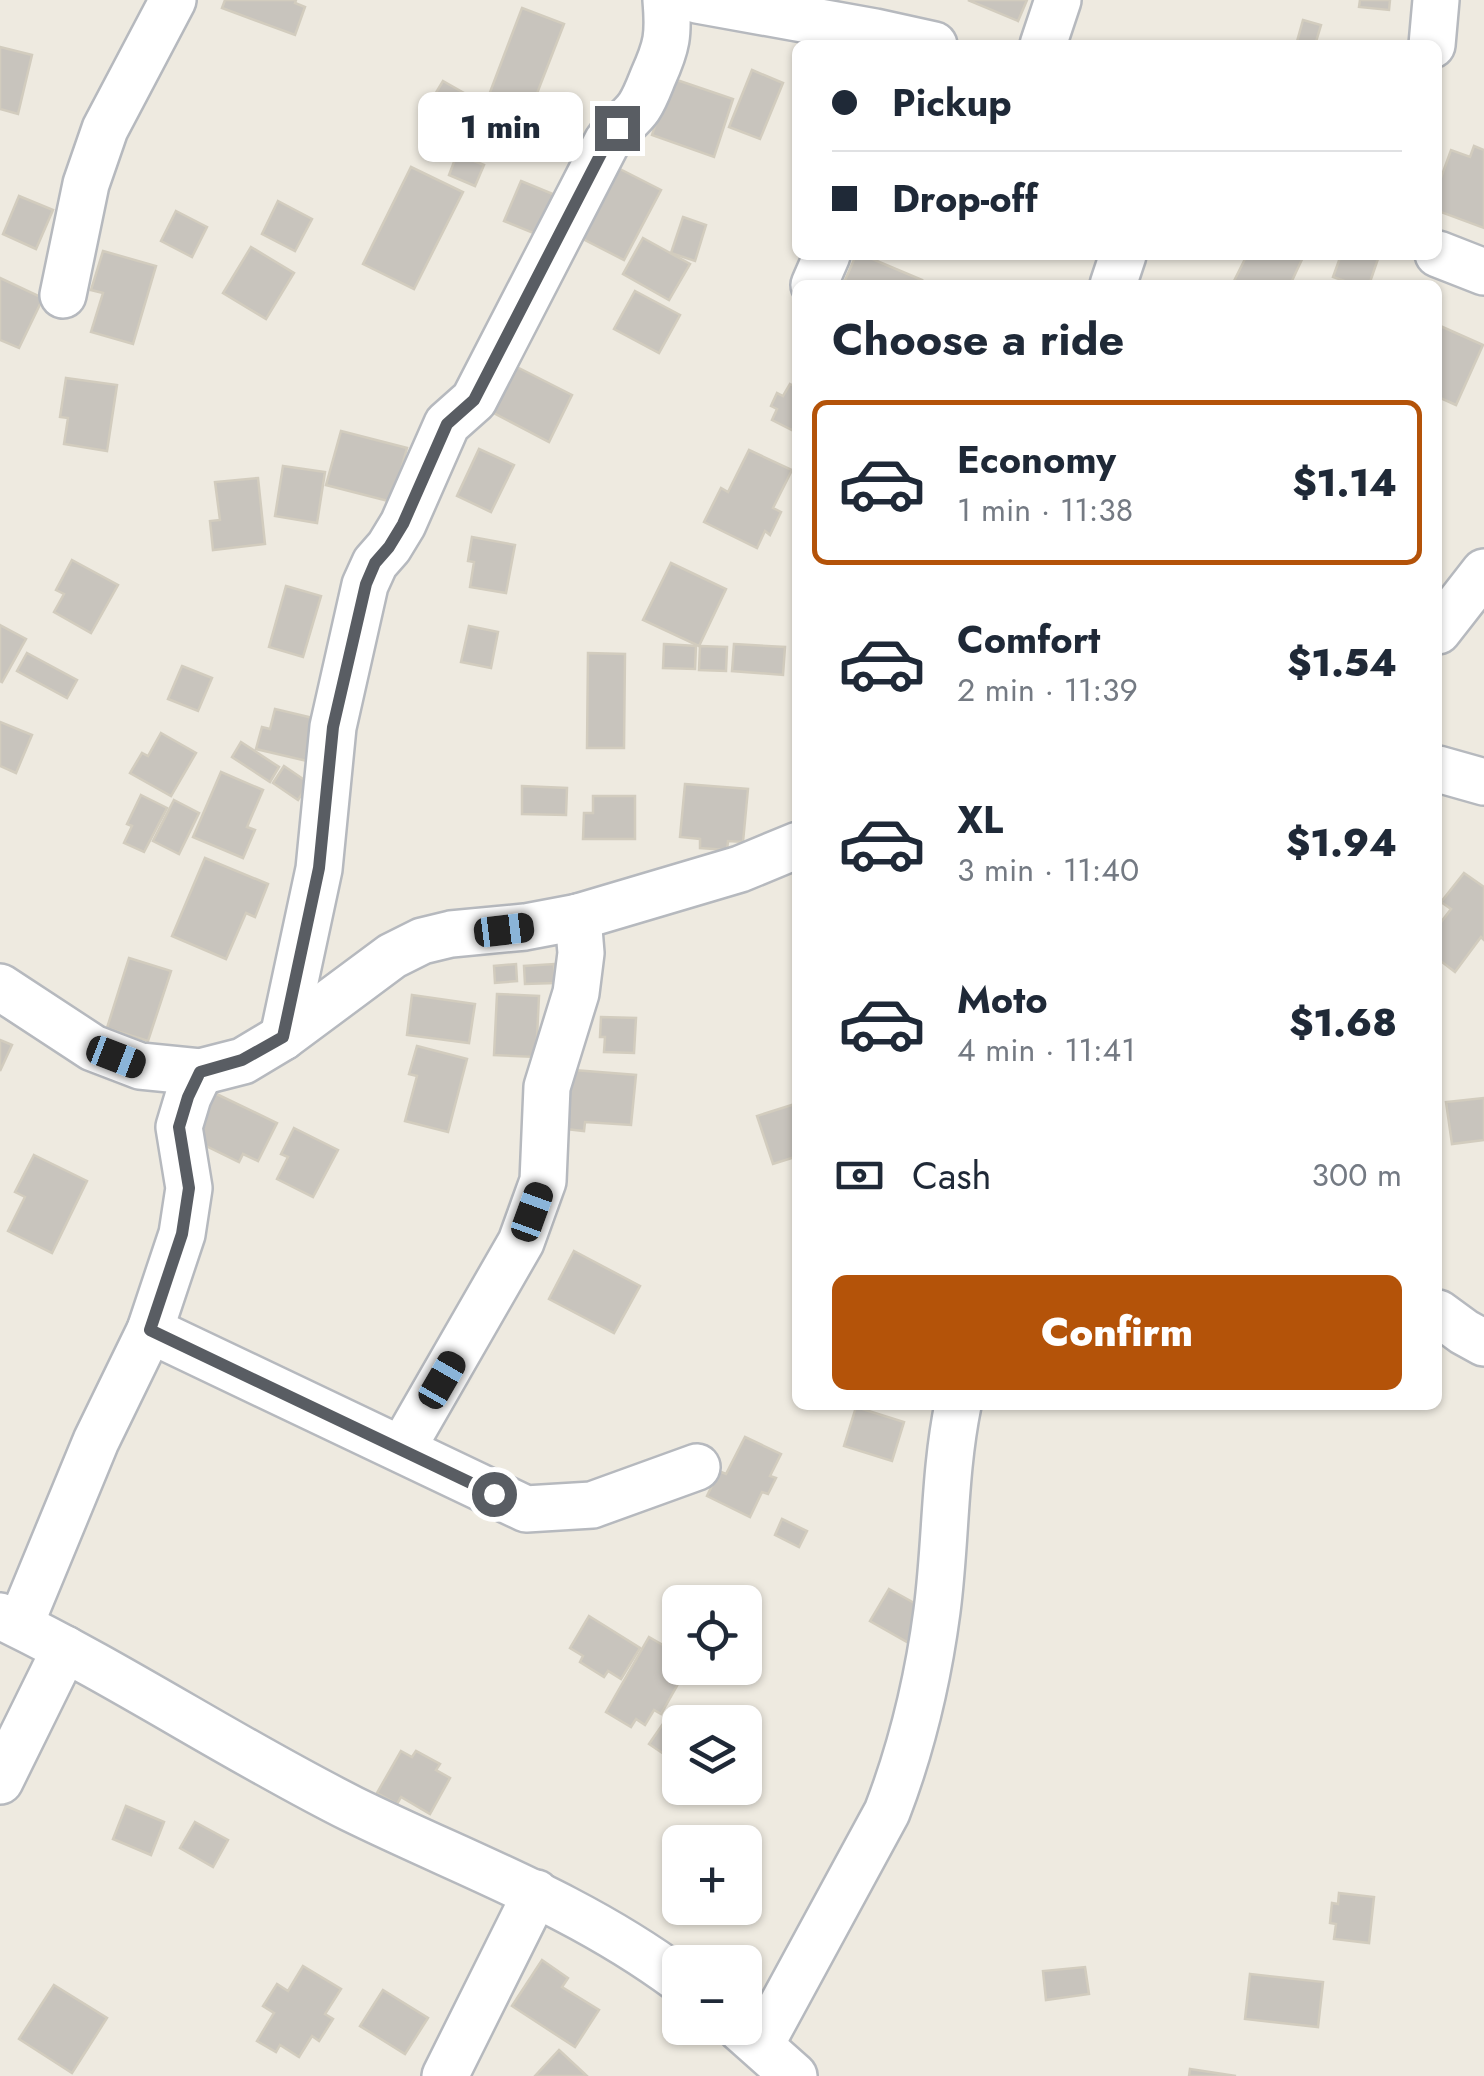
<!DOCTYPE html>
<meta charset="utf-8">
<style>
body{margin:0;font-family:Jost,sans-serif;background:#f6f6f7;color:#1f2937;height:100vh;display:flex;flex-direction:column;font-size:38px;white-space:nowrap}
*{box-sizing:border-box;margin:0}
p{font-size:32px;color:#747a83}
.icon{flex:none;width:55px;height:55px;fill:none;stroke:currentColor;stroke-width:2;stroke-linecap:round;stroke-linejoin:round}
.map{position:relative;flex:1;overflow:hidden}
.details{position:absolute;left:792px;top:280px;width:650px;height:1130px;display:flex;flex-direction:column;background:#fff;border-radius:15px;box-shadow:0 2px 8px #0004}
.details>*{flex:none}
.banner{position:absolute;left:792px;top:40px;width:650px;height:220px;border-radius:15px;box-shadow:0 2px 8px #0004;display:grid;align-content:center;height:220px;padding:0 40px;background:#fff}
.buttons{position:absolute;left:662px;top:1585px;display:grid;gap:20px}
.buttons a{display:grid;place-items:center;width:100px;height:100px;border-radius:15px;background:#fff;box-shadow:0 2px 8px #0004;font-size:50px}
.end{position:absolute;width:45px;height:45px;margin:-22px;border:12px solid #595d63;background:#fff;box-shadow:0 0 0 5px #fff}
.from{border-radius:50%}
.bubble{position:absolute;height:70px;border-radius:15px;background:#fff;box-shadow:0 2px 8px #0004;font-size:32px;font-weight:800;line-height:70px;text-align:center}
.car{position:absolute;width:30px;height:60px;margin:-30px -15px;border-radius:12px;box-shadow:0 0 8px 2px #0007;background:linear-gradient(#222 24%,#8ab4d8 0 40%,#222 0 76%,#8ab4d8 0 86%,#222 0)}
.banner b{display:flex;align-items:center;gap:35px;height:95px;font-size:38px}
.banner b+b{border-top:2px solid #e0e1e3}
.banner i{width:25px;height:25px;background:#1f2937}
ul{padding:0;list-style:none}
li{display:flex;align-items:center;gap:30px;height:165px;margin:0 20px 15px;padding:0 20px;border:5px solid transparent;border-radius:15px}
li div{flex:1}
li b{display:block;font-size:38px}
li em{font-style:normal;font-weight:800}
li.selected{border-color:#b45309}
li>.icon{width:90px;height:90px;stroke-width:1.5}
h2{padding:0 40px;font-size:45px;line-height:120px}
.pay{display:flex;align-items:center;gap:25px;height:110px;padding:0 40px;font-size:38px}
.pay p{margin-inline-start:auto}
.primary-button{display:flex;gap:20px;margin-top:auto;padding:20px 40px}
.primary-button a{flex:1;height:115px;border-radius:15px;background:#b45309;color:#fff;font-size:40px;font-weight:800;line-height:115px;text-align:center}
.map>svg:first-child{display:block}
.building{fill:#c8c4bd;stroke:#d2ccbe;stroke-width:2.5}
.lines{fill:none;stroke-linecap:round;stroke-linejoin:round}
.minor-casing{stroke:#b6b9be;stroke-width:50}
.minor{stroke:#fff;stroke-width:45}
.route{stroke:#595d63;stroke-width:12}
</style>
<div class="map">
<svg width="1484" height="2076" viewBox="0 0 1484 2076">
<rect width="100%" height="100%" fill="#eeeae0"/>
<!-- building -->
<g class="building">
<path d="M225,0H296L295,3L305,7L295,35L222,8Z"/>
<path d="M968,0H1027L1018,21Z"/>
<path d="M1360,0H1390L1389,10L1359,7Z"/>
<path d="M522,8L564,24L522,132L481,116Z"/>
<path d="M1303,20L1321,25L1315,45H1296Z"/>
<path d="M0,47L32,55L18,114L0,109Z"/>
<path d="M752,70L783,83L760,139L729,127Z"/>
<path d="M671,78L733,99L714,157L652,135Z"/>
<path d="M443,81L478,101L457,136L422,116Z"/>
<path d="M489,121L516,134L503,160L476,147Z"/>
<path d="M1474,146L1484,150V228L1438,211V186L1451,150L1470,157Z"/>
<path d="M457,154L484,165L475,186L449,175Z"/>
<path d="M614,166L661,190L624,260L577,236Z"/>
<path d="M411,167L463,192L414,289L363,264Z"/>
<path d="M521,181L560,197L543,237L504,221Z"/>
<path d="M19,196L53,210L36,249L3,234Z"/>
<path d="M278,201L312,219L295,251L262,234Z"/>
<path d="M176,211L207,227L192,257L161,241Z"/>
<path d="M683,217L706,225L695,261L671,253Z"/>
<path d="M643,238L690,264L669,300L623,274Z"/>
<path d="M251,247L294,273L266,319L223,293Z"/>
<path d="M103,251L156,266L133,344L91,332L103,293L91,290Z"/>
<path d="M856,255H863L922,280L920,285H843Z"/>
<path d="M1247,255H1304L1290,285H1232Z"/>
<path d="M1341,255L1379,256L1369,285H1356L1333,277Z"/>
<path d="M0,278L43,298L19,348L0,340Z"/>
<path d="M635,291L680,315L659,353L614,329Z"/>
<path d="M1438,325L1483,345L1456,405L1438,397Z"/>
<path d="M509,363L572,395L549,442L486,409Z"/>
<path d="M66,378L117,385L107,451L64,444L68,418L60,417Z"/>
<path d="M790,384L798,388V420L792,430L772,420L777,409L771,406L777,393L783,396Z"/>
<path d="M341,431L407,448L392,502L326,485Z"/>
<path d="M479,449L514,465L491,512L457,496Z"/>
<path d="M749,450L792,470L773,508L781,512L770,535L765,531L757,548L704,522L721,488L728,492Z"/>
<path d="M283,466L325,472L317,523L275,516Z"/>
<path d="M258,478L265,544L213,550L210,521L220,520L215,482Z"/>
<path d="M472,537L515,545L506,593L470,587L474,562L468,561Z"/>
<path d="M72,560L118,585L91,633L54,612L64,594L56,590Z"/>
<path d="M671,563L726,589L699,646L643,620Z"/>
<path d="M286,586L321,596L303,657L269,647Z"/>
<path d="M0,625L26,639L2,682L0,681Z"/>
<path d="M469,626L498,632L491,668L461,662Z"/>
<path d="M664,644L696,646L695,669L663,668Z"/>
<path d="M734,644L785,647L783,675L732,671Z"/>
<path d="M700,646L727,647L726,671L699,670Z"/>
<path d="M27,653L77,680L67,698L17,671Z"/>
<path d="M588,653L625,654L624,748H587Z"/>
<path d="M182,666L212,678L198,711L168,699Z"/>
<path d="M275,709L317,719L307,761L256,749L262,727L270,729Z"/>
<path d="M0,722L32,735L16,773L0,766Z"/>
<path d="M161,733L196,753L171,796L130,773L142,753L148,756Z"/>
<path d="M241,742L279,767L270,782L232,757Z"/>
<path d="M284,766L309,783L298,800L273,783Z"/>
<path d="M221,772L263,790L247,827L255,830L243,858L193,837Z"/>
<path d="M685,784L748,789L743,842L728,841L727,850L700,848V839L680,837Z"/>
<path d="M522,786L567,788L566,815L522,814Z"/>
<path d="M141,795L167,808L144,852L124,843L132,826L127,824Z"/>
<path d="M593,796H635V839H583L584,813H593Z"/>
<path d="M174,800L199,813L179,854L153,841Z"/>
<path d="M205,858L268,884L255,917L246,913L226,959L172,936Z"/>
<path d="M1464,873L1484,887V940L1481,937L1455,972L1438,959V926L1451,909L1441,902Z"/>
<path d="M129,958L171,971L148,1041L107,1028Z"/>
<path d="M516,964L517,981L495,983L494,966Z"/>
<path d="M554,964L555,983L525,984L524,966Z"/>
<path d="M497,994L539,996L536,1057L494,1055Z"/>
<path d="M412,995L475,1004L469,1043L407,1035Z"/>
<path d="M601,1017L636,1018L634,1053L604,1052L605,1037H600Z"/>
<path d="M0,1040L12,1045L0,1071Z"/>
<path d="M417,1046L467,1059L448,1132L405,1121L417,1076L409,1074Z"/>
<path d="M561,1069L636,1075L631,1125L585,1122L584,1131L556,1128Z"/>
<path d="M206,1089L277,1123L258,1161L243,1154L239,1162L198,1142Z"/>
<path d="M1484,1098V1140L1452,1144L1446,1102Z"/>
<path d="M798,1103V1156L773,1164L757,1116Z"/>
<path d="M294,1128L338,1150L313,1197L277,1179L288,1157L281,1154Z"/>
<path d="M34,1155L87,1181L52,1253L8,1231L25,1197L15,1192Z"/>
<path d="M574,1251L640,1286L614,1333L549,1299Z"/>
<path d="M856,1407L904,1422L892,1461L844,1446Z"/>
<path d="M745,1437L781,1454L770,1476L776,1478L768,1494L762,1492L750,1517L707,1496L719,1471L726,1474Z"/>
<path d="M782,1519L807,1531L799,1547L775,1535Z"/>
<path d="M889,1589L925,1609L907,1642L870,1621Z"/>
<path d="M589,1616L640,1648L621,1679L608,1671L604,1677L580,1662L583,1656L570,1648Z"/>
<path d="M649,1637L680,1655V1668H687L661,1714L654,1710L645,1725L636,1719L631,1727L606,1712Z"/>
<path d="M674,1708L695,1722H680V1765L649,1744Z"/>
<path d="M401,1751L412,1757L416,1751L440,1764L436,1770L450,1778L430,1814L401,1797L397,1804L377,1793Z"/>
<path d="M126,1806L164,1822L151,1855L113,1839Z"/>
<path d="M195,1822L228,1840L213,1867L180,1848Z"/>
<path d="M1339,1893L1374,1897L1369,1943L1334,1939L1336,1924L1330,1923L1332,1903L1338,1904Z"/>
<path d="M542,1960L568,1978L562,1987L599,2010L575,2047L512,2006Z"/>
<path d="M303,1966L341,1989L325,2014L333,2019L319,2041L312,2036L299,2057L280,2045L276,2052L257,2041L274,2013L263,2006L277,1984L288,1991Z"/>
<path d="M1085,1967L1089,1994L1046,2000L1043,1971Z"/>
<path d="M1250,1974L1323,1982L1318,2027L1245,2019Z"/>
<path d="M54,1985L107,2018L72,2073L19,2039Z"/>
<path d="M383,1990L428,2018L405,2054L360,2026Z"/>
<path d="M559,2050L587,2076H535Z"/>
<path d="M1190,2069L1236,2076H1189Z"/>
</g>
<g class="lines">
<defs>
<g id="minor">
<path d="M697,0L875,32L934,45"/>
<path d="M1043,45L1058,0"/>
<path d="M1432,45L1436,0"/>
<path d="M1438,254L1484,272"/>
<path d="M814,285L827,255"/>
<path d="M1113,285L1123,255"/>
<path d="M63,295L86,184L105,129L173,0"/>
<path d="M1438,631L1484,572"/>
<path d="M1438,769L1484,782"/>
<path d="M0,987L93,1048L140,1066L200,1072L243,1061L283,1037L392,956L422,941L451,934L525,927L578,917L740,869L798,845"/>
<path d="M283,1037L319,869L333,727L365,585L375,563L389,547L403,524L447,424L474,400L607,142C616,128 630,120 639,107C645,98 649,87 653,77C667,46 669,35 666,0"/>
<path d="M1438,1313L1464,1332L1484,1343"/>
<path d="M150,1330L526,1509L592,1505L697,1467"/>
<path d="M402,1449L521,1242L543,1181L547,1087L576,993L581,953L578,917"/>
<path d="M0,1616C121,1674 232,1749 352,1809C466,1865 576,1903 680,1980"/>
<path d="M20,1625L96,1441L150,1330L182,1234L189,1188L179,1127L188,1097L200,1072"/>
<path d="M0,1781L65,1649"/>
<path d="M740,2028L794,2076"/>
<path d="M761,2044L887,1812C912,1747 928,1679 937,1611C946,1543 944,1473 958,1405"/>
<path d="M445,2076L536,1893"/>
</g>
</defs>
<!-- minor casing -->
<use href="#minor" class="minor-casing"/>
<!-- minor -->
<use href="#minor" class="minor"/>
</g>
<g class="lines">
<!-- route -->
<path class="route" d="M494,1494L150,1330L182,1234L189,1188L179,1127L188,1097L200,1072L242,1060L283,1037L319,868L333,727L366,584L375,563L389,547L403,524L447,424L474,400L607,142L617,128"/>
</g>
</svg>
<div class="buttons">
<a><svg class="icon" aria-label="locate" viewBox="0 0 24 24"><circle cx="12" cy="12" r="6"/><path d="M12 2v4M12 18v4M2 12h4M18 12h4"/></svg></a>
<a><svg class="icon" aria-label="layers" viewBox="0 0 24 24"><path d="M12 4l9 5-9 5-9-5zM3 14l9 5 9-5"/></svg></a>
<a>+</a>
<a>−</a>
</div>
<i class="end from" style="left:494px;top:1494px"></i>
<i class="end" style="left:617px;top:128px"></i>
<div class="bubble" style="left:418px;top:92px;width:165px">1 min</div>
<i class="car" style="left:504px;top:930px;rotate:83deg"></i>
<i class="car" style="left:116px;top:1057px;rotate:111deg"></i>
<i class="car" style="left:532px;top:1212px;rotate:20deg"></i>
<i class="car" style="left:442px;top:1380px;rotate:30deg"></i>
<div class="banner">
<b><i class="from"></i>Pickup</b>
<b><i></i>Drop-off</b>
</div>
<section class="details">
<h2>Choose a ride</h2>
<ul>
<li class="selected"><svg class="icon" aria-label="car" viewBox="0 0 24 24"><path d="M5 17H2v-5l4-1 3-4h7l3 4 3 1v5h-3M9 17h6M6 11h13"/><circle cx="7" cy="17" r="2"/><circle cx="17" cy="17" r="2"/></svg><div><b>Economy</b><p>1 min · 11:38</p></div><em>$1.14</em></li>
<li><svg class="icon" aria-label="car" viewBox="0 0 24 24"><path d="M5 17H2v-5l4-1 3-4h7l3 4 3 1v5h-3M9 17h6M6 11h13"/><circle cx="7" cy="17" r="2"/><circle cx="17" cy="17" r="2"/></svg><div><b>Comfort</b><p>2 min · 11:39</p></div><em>$1.54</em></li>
<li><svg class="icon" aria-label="car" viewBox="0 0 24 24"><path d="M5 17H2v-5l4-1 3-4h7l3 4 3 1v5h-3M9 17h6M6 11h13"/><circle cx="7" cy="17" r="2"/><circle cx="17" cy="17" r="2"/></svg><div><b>XL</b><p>3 min · 11:40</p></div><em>$1.94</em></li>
<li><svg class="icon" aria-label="car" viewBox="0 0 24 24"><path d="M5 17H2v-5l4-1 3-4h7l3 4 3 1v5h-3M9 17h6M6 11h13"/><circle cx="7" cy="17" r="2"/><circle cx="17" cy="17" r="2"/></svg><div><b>Moto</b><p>4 min · 11:41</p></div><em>$1.68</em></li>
</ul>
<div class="pay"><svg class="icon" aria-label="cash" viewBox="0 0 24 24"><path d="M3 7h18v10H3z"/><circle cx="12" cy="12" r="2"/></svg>Cash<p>300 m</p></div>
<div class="primary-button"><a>Confirm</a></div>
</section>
</div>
